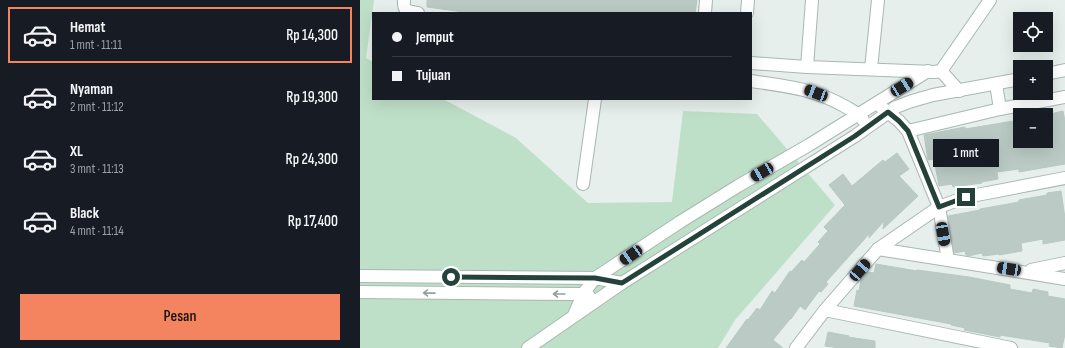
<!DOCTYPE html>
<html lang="id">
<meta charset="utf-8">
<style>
body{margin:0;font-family:"Sofia Sans Condensed",sans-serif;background:#242831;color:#f1f3f6;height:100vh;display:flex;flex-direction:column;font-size:15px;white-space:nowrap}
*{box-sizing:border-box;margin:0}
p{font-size:13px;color:#9ea1a6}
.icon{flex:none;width:22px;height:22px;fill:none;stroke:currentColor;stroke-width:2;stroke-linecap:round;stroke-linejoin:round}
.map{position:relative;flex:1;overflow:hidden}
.sheet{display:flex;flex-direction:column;background:#171b24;width:360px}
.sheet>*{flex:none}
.banner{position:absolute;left:12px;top:12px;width:380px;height:88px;border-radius:0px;box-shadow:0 4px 16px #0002;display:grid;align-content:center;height:88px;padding:0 20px;background:#171b24}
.fabs{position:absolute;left:653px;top:12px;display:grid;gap:8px}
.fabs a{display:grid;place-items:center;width:40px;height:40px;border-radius:0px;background:#171b24;box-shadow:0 4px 16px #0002;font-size:20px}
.end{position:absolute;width:18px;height:18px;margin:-9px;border:5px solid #24423a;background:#fff;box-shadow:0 0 0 2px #fff}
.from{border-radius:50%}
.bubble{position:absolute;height:28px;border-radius:0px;background:#171b24;box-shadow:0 4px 16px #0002;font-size:13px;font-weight:600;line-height:28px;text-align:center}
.car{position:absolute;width:12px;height:24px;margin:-12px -6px;border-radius:5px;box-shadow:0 0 3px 1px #0007;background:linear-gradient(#222 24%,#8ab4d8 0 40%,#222 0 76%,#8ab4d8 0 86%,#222 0)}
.banner b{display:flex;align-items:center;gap:14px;height:38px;font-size:15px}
.banner b+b{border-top:1px solid #363941}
.banner i{width:10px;height:10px;background:#f1f3f6}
ul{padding:7px 0 0;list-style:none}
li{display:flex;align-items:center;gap:12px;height:56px;margin:0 8px 6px;padding:0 12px;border:2px solid transparent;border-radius:0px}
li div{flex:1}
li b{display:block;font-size:15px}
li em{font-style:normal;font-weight:600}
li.active{border-color:#f4845f}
li>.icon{width:36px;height:36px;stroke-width:1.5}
.button{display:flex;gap:8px;margin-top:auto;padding:8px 20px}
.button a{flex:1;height:46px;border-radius:0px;background:#f4845f;color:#111;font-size:16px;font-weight:600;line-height:46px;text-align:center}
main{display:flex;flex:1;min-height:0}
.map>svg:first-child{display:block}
.green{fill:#bfe0c8}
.building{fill:#bbcac4;stroke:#b8c9c2}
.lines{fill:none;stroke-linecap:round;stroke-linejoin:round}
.minor-casing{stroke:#a8b8b2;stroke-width:14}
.tertiary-casing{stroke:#a8b8b2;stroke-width:14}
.minor{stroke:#fff;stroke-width:12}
.tertiary{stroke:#fff;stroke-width:12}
.oneway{stroke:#92a09c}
.route{stroke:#24423a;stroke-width:5}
</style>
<main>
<section class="sheet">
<ul>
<li class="active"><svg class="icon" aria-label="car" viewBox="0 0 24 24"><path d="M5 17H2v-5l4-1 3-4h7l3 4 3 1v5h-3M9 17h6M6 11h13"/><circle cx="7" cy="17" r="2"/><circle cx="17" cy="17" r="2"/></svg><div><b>Hemat</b><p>1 mnt · 11:11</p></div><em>Rp 14,300</em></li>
<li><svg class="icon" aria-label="car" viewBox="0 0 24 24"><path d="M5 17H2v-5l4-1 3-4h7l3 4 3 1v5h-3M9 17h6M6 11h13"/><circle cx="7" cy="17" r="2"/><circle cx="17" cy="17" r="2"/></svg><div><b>Nyaman</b><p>2 mnt · 11:12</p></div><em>Rp 19,300</em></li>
<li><svg class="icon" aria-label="car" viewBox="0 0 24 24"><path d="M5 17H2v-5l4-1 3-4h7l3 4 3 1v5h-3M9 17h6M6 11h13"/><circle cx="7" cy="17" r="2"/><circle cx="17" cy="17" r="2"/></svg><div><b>XL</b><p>3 mnt · 11:13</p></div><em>Rp 24,300</em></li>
<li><svg class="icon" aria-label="car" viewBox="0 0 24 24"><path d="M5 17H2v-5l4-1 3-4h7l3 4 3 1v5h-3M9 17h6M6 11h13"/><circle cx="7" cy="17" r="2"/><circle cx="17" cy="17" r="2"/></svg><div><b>Black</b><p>4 mnt · 11:14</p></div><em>Rp 17,400</em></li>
</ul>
<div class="button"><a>Pesan</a></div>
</section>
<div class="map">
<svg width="705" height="348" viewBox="0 0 705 348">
<rect width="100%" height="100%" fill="#e6efeb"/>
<!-- green -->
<path class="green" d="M0,0H14L6,58L13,62V99H83L156,138L228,203L312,202L323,111L397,114L475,205L375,320L358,348H0Z"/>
<!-- building -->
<g class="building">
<path d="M67,0H337L335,13H111L67,7Z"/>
<path d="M703,111L705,121V164L659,172V169L637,172L638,179L621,182L622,183L593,187L592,184L579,186L574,159L568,160L564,135L605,127V129L660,120V141H686V115Z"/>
<path d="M537,153L549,169L539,176L558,196L523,229L524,221L509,238L510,233L466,282L468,284L461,292L459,291L445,310L440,306L431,319H430L413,340L423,348H366L387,319L388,320L397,308L400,310L412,291L415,293L430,271L431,272L442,260L444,262L460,244L458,242L468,231L464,227L485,205L469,185L483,174L492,186L523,160L525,162Z"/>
<path d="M701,191L705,218V240L683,244V239L661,243L662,251L639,255V254L623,256L622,253L608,256L606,255L605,251L594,253L588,216L620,210V209L659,202V200L687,195V193Z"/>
<path d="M516,264L557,271V270L609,277L650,285V289L672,293L673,289L688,292V296L705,299V334L702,348L689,346L690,343L640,335V337L604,330L605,328L591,325V324L494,306L497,290L499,291L501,280L508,272L514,273Z"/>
<path d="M468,332L489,336L488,337L515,341V348H479L465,346Z"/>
</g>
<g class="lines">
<defs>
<g id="minor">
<path d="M44,0C43,12 48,11 58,13"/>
<path d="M345,13L346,0"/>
<path d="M387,13L388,0"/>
<path d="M391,63L447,67L574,72L581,71L630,0"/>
<path d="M447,67L452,0"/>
<path d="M511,69L518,0"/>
<path d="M581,71L599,91"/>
<path d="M391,81C426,86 455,89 486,107C493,111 498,113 503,120"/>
<path d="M636,84L640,109"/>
<path d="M548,131L640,109L705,97"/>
<path d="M223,184L235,99"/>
<path d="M518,249L588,260L579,207L606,197L705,178"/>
<path d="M588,260L705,279"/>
<path d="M671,270L705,263"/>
<path d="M0,276L235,278L262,283"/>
<path d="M0,292L211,294H223L229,296"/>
<path d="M465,310L651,348"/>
<path d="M214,315L223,294L235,278L320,222L378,186L449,145L568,71"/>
<path d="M436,348L465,310L518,249L579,207L548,131L539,121L521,107"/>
</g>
<g id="tertiary">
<path d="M686,74L705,70"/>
<path d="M168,348L262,283L495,136L536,107L552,101L573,95L660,79"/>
</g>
</defs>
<!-- minor casing -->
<use href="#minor" class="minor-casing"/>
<!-- tertiary casing -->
<use href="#tertiary" class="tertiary-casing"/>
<!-- minor -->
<use href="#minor" class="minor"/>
<!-- tertiary -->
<use href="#tertiary" class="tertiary"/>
</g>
<!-- one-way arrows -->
<defs><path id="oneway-shaft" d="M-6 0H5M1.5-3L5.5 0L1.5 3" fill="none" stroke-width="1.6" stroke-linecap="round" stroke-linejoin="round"/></defs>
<g class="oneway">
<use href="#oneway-shaft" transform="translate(69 293) rotate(-179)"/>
<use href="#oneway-shaft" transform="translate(199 294) rotate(-180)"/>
</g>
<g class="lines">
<!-- route -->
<path class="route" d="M91,277L235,278L262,283L495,136L528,112L539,121L548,131L579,207L606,197"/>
</g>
</svg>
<div class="fabs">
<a><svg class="icon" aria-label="locate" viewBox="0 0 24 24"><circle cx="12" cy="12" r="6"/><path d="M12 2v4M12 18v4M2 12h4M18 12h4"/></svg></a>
<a>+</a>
<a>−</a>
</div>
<i class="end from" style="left:91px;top:277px"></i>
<i class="end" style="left:606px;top:197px"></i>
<div class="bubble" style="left:573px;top:139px;width:66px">1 mnt</div>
<i class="car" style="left:542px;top:87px;rotate:59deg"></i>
<i class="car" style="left:456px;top:93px;rotate:291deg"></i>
<i class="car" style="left:402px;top:172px;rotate:240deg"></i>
<i class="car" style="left:583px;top:234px;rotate:170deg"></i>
<i class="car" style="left:271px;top:255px;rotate:236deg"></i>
<i class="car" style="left:649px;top:269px;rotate:279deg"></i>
<i class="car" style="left:500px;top:270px;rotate:41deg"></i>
<div class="banner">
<b><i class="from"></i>Jemput</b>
<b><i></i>Tujuan</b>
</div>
</div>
</main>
